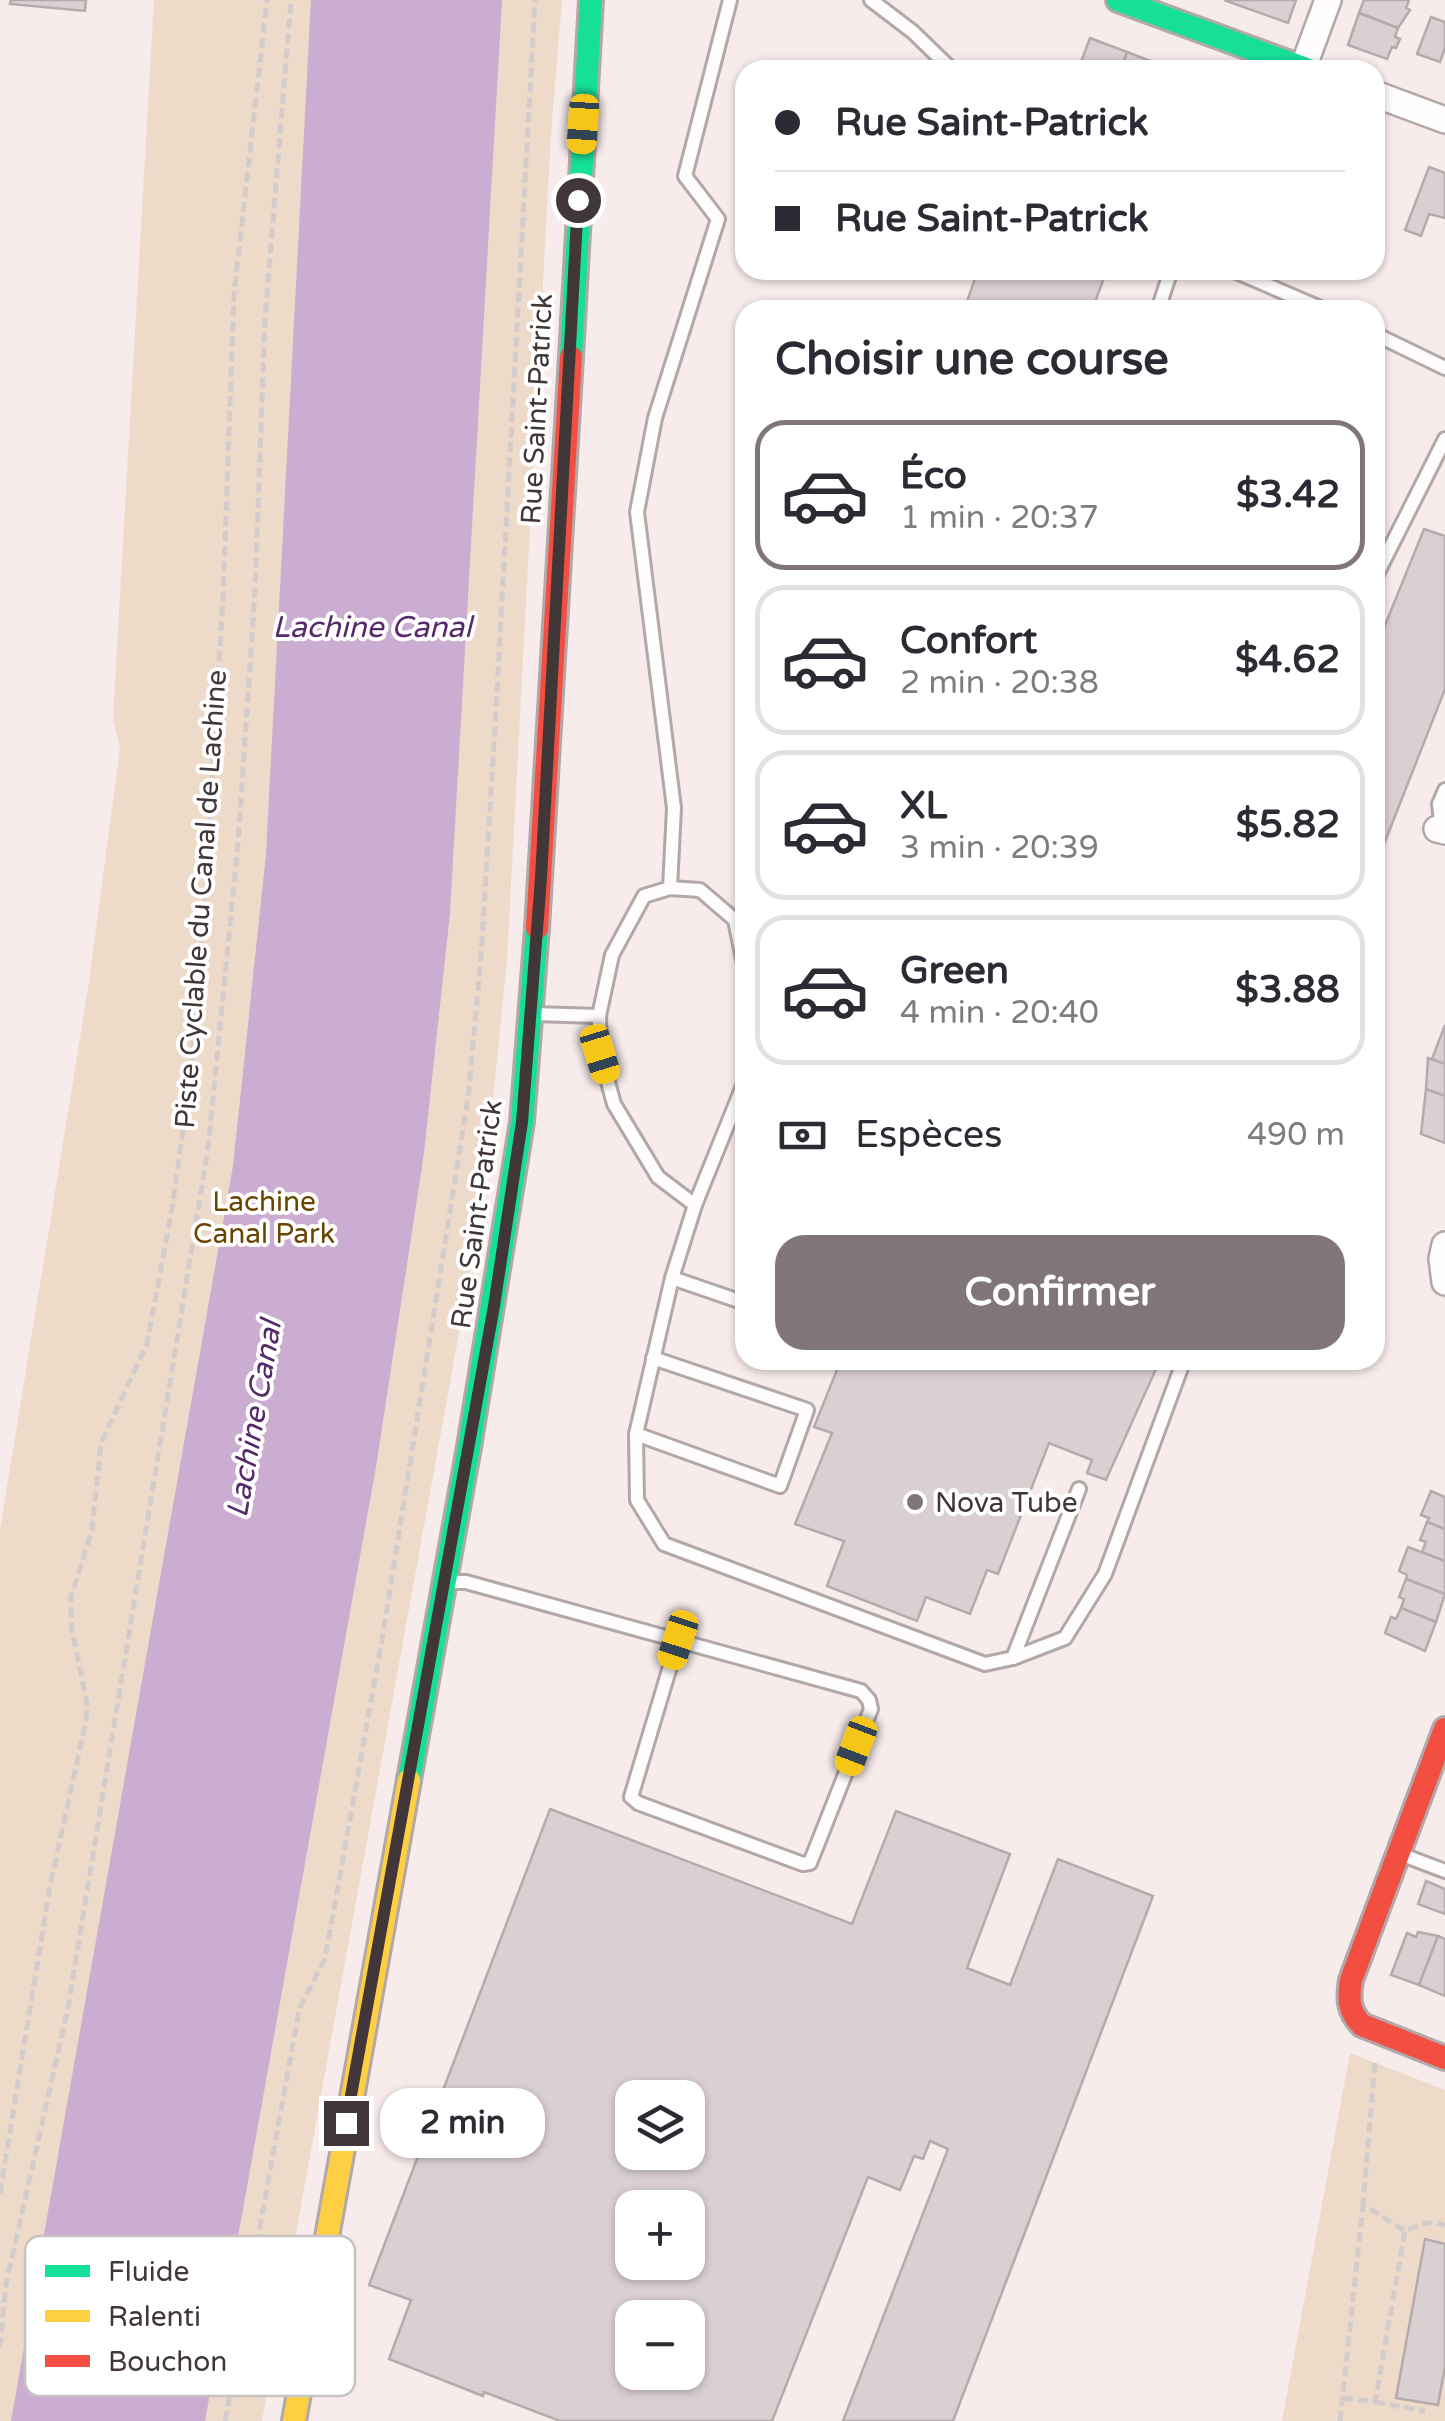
<!DOCTYPE html>
<html lang="fr">
<meta charset="utf-8">
<style>
body{margin:0;font-family:"Varela Round",sans-serif;background:#f2f2f3;color:#2b2b33;height:100vh;display:flex;flex-direction:column;font-size:38px;white-space:nowrap}
*{box-sizing:border-box;margin:0}
p{font-size:32px;color:#7c7c81}
.icon{flex:none;width:55px;height:55px;fill:none;stroke:currentColor;stroke-width:2;stroke-linecap:round;stroke-linejoin:round}
.map{position:relative;flex:1;overflow:hidden}
.side{position:absolute;left:735px;top:300px;width:650px;height:1070px;display:flex;flex-direction:column;background:#fff;border-radius:30px;box-shadow:0 2px 8px #0004}
.side>*{flex:none}
.hud{position:absolute;left:735px;top:60px;width:650px;height:220px;border-radius:30px;box-shadow:0 2px 8px #0004;display:grid;align-content:center;height:220px;padding:0 40px;background:#fff}
.buttons{position:absolute;left:615px;top:2080px;display:grid;gap:20px}
.buttons a{display:grid;place-items:center;width:90px;height:90px;border-radius:20px;background:#fff;box-shadow:0 2px 8px #0004;font-size:50px}
.end{position:absolute;width:45px;height:45px;margin:-22px;border:12px solid #423738;background:#fff;box-shadow:0 0 0 5px #fff}
.from{border-radius:50%}
.bubble{position:absolute;height:70px;border-radius:30px;background:#fff;box-shadow:0 2px 8px #0004;font-size:32px;font-weight:800;line-height:70px;text-align:center}
.car{position:absolute;width:30px;height:60px;margin:-30px -15px;border-radius:12px;box-shadow:0 0 8px 2px #0007;background:linear-gradient(#f5c518 24%,#345 0 40%,#f5c518 0 76%,#345 0 86%,#f5c518 0)}
.hud b{display:flex;align-items:center;gap:35px;height:95px;font-size:38px}
.hud b+b{border-top:2px solid #e1e1e2}
.hud i{width:25px;height:25px;background:#2b2b33}
ul{padding:0;list-style:none}
li{display:flex;align-items:center;gap:30px;height:150px;margin:0 20px 15px;padding:0 20px;border:5px solid #e1e1e2;border-radius:30px}
li div{flex:1}
li b{display:block;font-size:38px}
li em{font-style:normal;font-weight:800}
li.on{border-color:#817677}
li>.icon{width:90px;height:90px;stroke-width:1.5}
h2{padding:0 40px;font-size:45px;line-height:120px}
.pay{display:flex;align-items:center;gap:25px;height:110px;padding:0 40px;font-size:38px}
.pay p{margin-inline-start:auto}
.action{display:flex;gap:20px;margin-top:auto;padding:20px 40px}
.action a{flex:1;height:115px;border-radius:30px;background:#817677;color:#fff;font-size:40px;font-weight:800;line-height:115px;text-align:center}
.map>svg:first-child{display:block}
.green{fill:#eddac9}
.water{fill:#caadd0}
.building{fill:#dad0d2;stroke:#b4abad;stroke-width:2.5;fill-rule:evenodd}
.lines{fill:none;stroke-linecap:round;stroke-linejoin:round}
.lane-casing{stroke:#b2a8a8;stroke-width:18}
.street-casing{stroke:#b2a8a8;stroke-width:30}
.fast-casing{stroke:#b2a8a8;stroke-width:28}
.slow-casing{stroke:#b2a8a8;stroke-width:28}
.jam-casing{stroke:#b2a8a8;stroke-width:28}
.path{stroke:#d3cccd;stroke-width:5;stroke-dasharray:10 5;stroke-linecap:butt}
.lane{stroke:#fefcfc;stroke-width:12}
.street{stroke:#fefcfc;stroke-width:25}
.fast{stroke:#16e098;stroke-width:22}
.slow{stroke:#ffcf43;stroke-width:22}
.jam{stroke:#f24e42;stroke-width:22}
.route{stroke:#423738;stroke-width:12}
.poi-dot{fill:#817677;stroke:#fff;stroke-width:4}
.labels{text-anchor:middle;stroke-width:8;stroke-linejoin:round;paint-order:stroke}
.street-label{font-size:28px;fill:#423738;stroke:#fff}
.park-label{font-size:28px;fill:#6a4401;stroke:#fff}
.poi-label{font-size:28px;fill:#423738;stroke:#fff;text-anchor:start}
.water-label{font-size:30px;font-style:italic;fill:#572b69;stroke:#fff}
.key{fill:#fff;stroke:#c6c3c3;stroke-width:2.5}
.key-label{font-size:28px;fill:#423738}
</style>
<div class="map">
<svg width="1445" height="2421" viewBox="0 0 1445 2421">
<rect width="100%" height="100%" fill="#f7ebeb"/>
<!-- green -->
<g class="green">
<path d="M154,0H562L551,133L507,960L493,1099L470,1272L262,2421H0V1530L88,989L120,748L113,718Z"/>
<path d="M1350,2053L1445,2090V2421H1282Z"/>
</g>
<!-- water -->
<path class="water" d="M311,0H502L450,913L424,1153L376,1467L205,2421H11L233,1166L266,854Z"/>
<!-- building -->
<g class="building">
<path d="M11,0H86L85,11L10,4Z"/>
<path d="M1224,0H1296L1288,23Z"/>
<path d="M1364,0H1409L1406,8L1410,10L1398,28L1359,13Z"/>
<path d="M1359,13L1398,28L1395,37L1400,39L1396,48L1392,47L1387,59L1348,45Z"/>
<path d="M1431,17L1445,22V48L1440,62L1417,54Z"/>
<path d="M1090,38L1127,52L1121,70H1078Z"/>
<path d="M1127,52L1158,64L1156,70H1121Z"/>
<path d="M1429,167L1445,173V218L1429,214L1421,236L1405,230Z"/>
<path d="M978,270H1107L1092,310H964Z"/>
<path d="M1424,529L1445,536V689L1375,867V650Z"/>
<path d="M1445,1025V1064L1432,1059Z"/>
<path d="M1428,1058L1445,1064V1096L1426,1089Z"/>
<path d="M1426,1089L1445,1096V1143L1421,1134Z"/>
<path d="M841,1360H1160L1106,1480L1087,1473L1092,1460L1049,1443L998,1574L987,1570L970,1614L926,1597L917,1621L827,1586L844,1541L795,1524L832,1433L814,1427Z"/>
<path d="M1431,1491L1445,1497V1529L1427,1522L1429,1518L1421,1515Z"/>
<path d="M1427,1522L1445,1529V1561L1422,1552L1426,1542L1420,1540Z"/>
<path d="M1408,1547L1445,1561V1594L1406,1579L1407,1575L1399,1571Z"/>
<path d="M1406,1579L1445,1594L1436,1622L1401,1608L1404,1599L1399,1597Z"/>
<path d="M1401,1608L1436,1622L1425,1651L1385,1633L1391,1617L1396,1619Z"/>
<path d="M550,1809L852,1924L896,1811L1010,1854L967,1968L1010,1985L1058,1859L1153,1896L953,2421H843L948,2149L930,2141L923,2159L914,2156L900,2190L868,2177L772,2421H560L484,2392L483,2396L389,2359L411,2300L369,2285ZM632,2098H688V2152H632ZM632,2208H688V2262H632ZM632,2318H688V2372H632Z"/>
<path d="M1426,1881L1445,1889V1914L1418,1904Z"/>
<path d="M1418,1932L1438,1936L1419,1985L1391,1975L1407,1933L1416,1937Z"/>
<path d="M1438,1936L1445,1939V1996L1419,1985Z"/>
<path d="M1425,2239L1445,2244V2366L1438,2405L1396,2398Z"/>
</g>
<g class="lines">
<defs>
<g id="lane">
<path d="M871,0L913,32L952,70"/>
<path d="M1232,270L1325,310"/>
<path d="M1158,310L1171,270"/>
<path d="M1375,334L1445,368"/>
<path d="M1375,578L1445,439"/>
<path d="M1442,830L1439,804L1445,790"/>
<path d="M670,888L674,808L637,512L655,418L718,219L685,176L730,0"/>
<path d="M534,1014L599,1016L612,955L644,896L670,888L700,890L735,920L745,969"/>
<path d="M599,1016L600,1053L614,1104L658,1177L695,1205"/>
<path d="M745,1081L695,1205L672,1278L636,1434L637,1500L664,1544L985,1664L1013,1658L1065,1638L1105,1574L1184,1360"/>
<path d="M672,1278L745,1303"/>
<path d="M636,1434L780,1486L807,1410L653,1358"/>
<path d="M447,1582H466L861,1691L869,1700L871,1709L810,1863L803,1864L638,1803L631,1797L678,1640"/>
<path d="M1013,1658L1079,1489"/>
<path d="M1400,1854L1445,1871"/>
</g>
<g id="street">
<path d="M1303,68L1328,0"/>
<path d="M1375,94L1445,120"/>
<path d="M1437,829L1445,831"/>
<path d="M1445,1245L1442,1259L1445,1282"/>
</g>
<g id="fast">
<path d="M1118,0L1309,70"/>
<path d="M571,357L591,0"/>
<path d="M409,1780L469,1447L522,1122L537,928"/>
</g>
<path id="slow" d="M294,2421L409,1780"/>
<g id="jam">
<path d="M537,928L571,357"/>
<path d="M1445,1729L1351,1980C1348,1998 1348,2011 1362,2025L1445,2058"/>
</g>
</defs>
<!-- lane casing -->
<use href="#lane" class="lane-casing"/>
<!-- street casing -->
<use href="#street" class="street-casing"/>
<!-- fast casing -->
<use href="#fast" class="fast-casing"/>
<!-- slow casing -->
<use href="#slow" class="slow-casing"/>
<!-- jam casing -->
<use href="#jam" class="jam-casing"/>
<!-- path -->
<g class="path">
<path d="M1375,2063L1363,2204L1405,2231C1419,2226 1431,2218 1445,2226"/>
<path d="M0,2193L50,1886L86,1721L87,1703L71,1625V1597L92,1530L101,1443L147,1344L172,1209L190,1080L206,881L223,598L234,294L267,0"/>
<path d="M0,2347L6,2284L68,2008L208,1149L238,843L255,591L265,319L291,0"/>
<path d="M1343,2398L1375,2402L1405,2231"/>
<path d="M1375,2402L1425,2411"/>
<path d="M225,2421L299,2010L325,1958L342,1864L382,1640L468,1098L481,957L496,709L535,0"/>
<path d="M1340,2421L1363,2205"/>
</g>
<!-- lane -->
<use href="#lane" class="lane"/>
<!-- street -->
<use href="#street" class="street"/>
<!-- fast -->
<use href="#fast" class="fast"/>
<!-- slow -->
<use href="#slow" class="slow"/>
<!-- jam -->
<use href="#jam" class="jam"/>
</g>
<g class="lines">
<!-- route -->
<path class="route" d="M346,2123L494,1306L522,1122L541,878L578,200"/>
</g>
<!-- markers -->
<circle class="poi-dot" cx="915" cy="1502" r="10"/>
<g class="labels">
<!-- street labels -->
<g class="street-label">
<text transform="translate(536 409) rotate(-87)" y="10">Rue Saint-Patrick</text>
<text transform="translate(200 899) rotate(-86)" y="10">Piste Cyclable du Canal de Lachine</text>
<text transform="translate(476 1214) rotate(-82)" y="10">Rue Saint-Patrick</text>
</g>
<!-- park labels -->
<g class="park-label">
<text x="264" y="1211">Lachine<tspan x="264" dy="32">Canal Park</tspan></text>
</g>
<!-- poi labels -->
<g class="poi-label">
<text x="935" y="1512">Nova Tube</text>
</g>
<!-- water labels -->
<g class="water-label">
<text x="372" y="637">Lachine Canal</text>
<text transform="translate(254 1419) rotate(-80)" y="10">Lachine Canal</text>
</g>
</g>
<!-- legend -->
<rect x="25" y="2236" width="330" height="160" rx="15" class="key"/>
<rect x="45" y="2265" width="45" height="12" fill="#16e098"/>
<rect x="45" y="2310" width="45" height="12" fill="#ffcf43"/>
<rect x="45" y="2355" width="45" height="12" fill="#f24e42"/>
<g class="key-label">
<text x="108" y="2281">Fluide</text>
<text x="108" y="2326">Ralenti</text>
<text x="108" y="2371">Bouchon</text>
</g>
</svg>
<div class="buttons">
<a><svg class="icon" aria-label="layers" viewBox="0 0 24 24"><path d="M12 4l9 5-9 5-9-5zM3 14l9 5 9-5"/></svg></a>
<a>+</a>
<a>−</a>
</div>
<i class="end from" style="left:578px;top:200px"></i>
<i class="end" style="left:346px;top:2123px"></i>
<div class="bubble" style="left:380px;top:2088px;width:165px">2 min</div>
<i class="car" style="left:583px;top:124px;rotate:184deg"></i>
<i class="car" style="left:600px;top:1054px;rotate:163deg"></i>
<i class="car" style="left:678px;top:1640px;rotate:198deg"></i>
<i class="car" style="left:856px;top:1746px;rotate:201deg"></i>
<div class="hud">
<b><i class="from"></i>Rue Saint-Patrick</b>
<b><i></i>Rue Saint-Patrick</b>
</div>
<section class="side">
<h2>Choisir une course</h2>
<ul>
<li class="on"><svg class="icon" aria-label="car" viewBox="0 0 24 24"><path d="M5 17H2v-5l4-1 3-4h7l3 4 3 1v5h-3M9 17h6M6 11h13"/><circle cx="7" cy="17" r="2"/><circle cx="17" cy="17" r="2"/></svg><div><b>Éco</b><p>1 min · 20:37</p></div><em>$3.42</em></li>
<li><svg class="icon" aria-label="car" viewBox="0 0 24 24"><path d="M5 17H2v-5l4-1 3-4h7l3 4 3 1v5h-3M9 17h6M6 11h13"/><circle cx="7" cy="17" r="2"/><circle cx="17" cy="17" r="2"/></svg><div><b>Confort</b><p>2 min · 20:38</p></div><em>$4.62</em></li>
<li><svg class="icon" aria-label="car" viewBox="0 0 24 24"><path d="M5 17H2v-5l4-1 3-4h7l3 4 3 1v5h-3M9 17h6M6 11h13"/><circle cx="7" cy="17" r="2"/><circle cx="17" cy="17" r="2"/></svg><div><b>XL</b><p>3 min · 20:39</p></div><em>$5.82</em></li>
<li><svg class="icon" aria-label="car" viewBox="0 0 24 24"><path d="M5 17H2v-5l4-1 3-4h7l3 4 3 1v5h-3M9 17h6M6 11h13"/><circle cx="7" cy="17" r="2"/><circle cx="17" cy="17" r="2"/></svg><div><b>Green</b><p>4 min · 20:40</p></div><em>$3.88</em></li>
</ul>
<div class="pay"><svg class="icon" aria-label="cash" viewBox="0 0 24 24"><path d="M3 7h18v10H3z"/><circle cx="12" cy="12" r="2"/></svg>Espèces<p>490 m</p></div>
<div class="action"><a>Confirmer</a></div>
</section>
</div>
